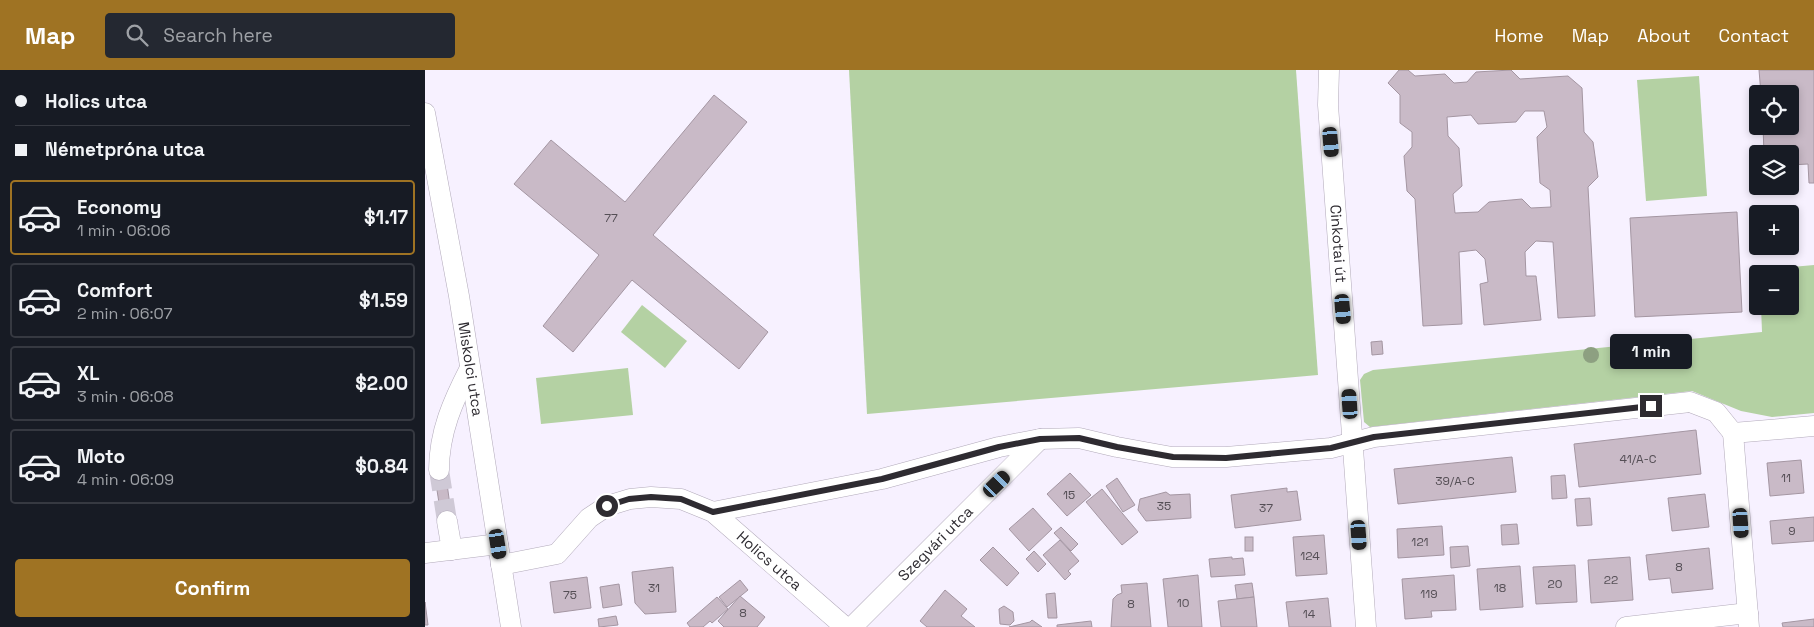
<!DOCTYPE html>
<meta charset="utf-8">
<style>
body{margin:0;font-family:"Space Grotesk",sans-serif;background:#242831;color:#f1f3f6;height:100vh;display:flex;flex-direction:column;font-size:19px;white-space:nowrap}
*{box-sizing:border-box;margin:0}
p{font-size:16px;color:#9ea1a6}
.icon{flex:none;width:28px;height:28px;fill:none;stroke:currentColor;stroke-width:2;stroke-linecap:round;stroke-linejoin:round}
.map{position:relative;flex:1;overflow:hidden}
.panel{display:flex;flex-direction:column;background:#171b24;width:425px}
.panel>*{flex:none}
.banner{display:grid;align-content:center;height:110px;padding:0 15px;background:#171b24}
.tools{position:absolute;left:1324px;top:15px;display:grid;gap:10px}
.tools a{display:grid;place-items:center;width:50px;height:50px;border-radius:5px;background:#171b24;box-shadow:0 2px 8px #0003;font-size:25px}
.end{position:absolute;width:22px;height:22px;margin:-11px;border:6px solid #2e2b31;background:#fff;box-shadow:0 0 0 2px #fff}
.from{border-radius:50%}
.bubble{position:absolute;height:35px;border-radius:5px;background:#171b24;box-shadow:0 2px 8px #0003;font-size:16px;font-weight:600;line-height:35px;text-align:center}
.car{position:absolute;width:15px;height:30px;margin:-15px -8px;border-radius:6px;box-shadow:0 0 4px 1px #0007;background:linear-gradient(#222 24%,#8ab4d8 0 40%,#222 0 76%,#8ab4d8 0 86%,#222 0)}
.banner b{display:flex;align-items:center;gap:18px;height:48px;font-size:19px}
.banner b+b{border-top:1px solid #363941}
.banner i{width:12px;height:12px;background:#f1f3f6}
ul{padding:0;list-style:none}
li{display:flex;align-items:center;gap:15px;height:75px;margin:0 10px 8px;padding:0 5px;border:2px solid #363941;border-radius:5px}
li div{flex:1}
li b{display:block;font-size:19px}
li em{font-style:normal;font-weight:600}
li.on{border-color:#9f7323}
li>.icon{width:45px;height:45px;stroke-width:1.5}
.button{display:flex;gap:10px;margin-top:auto;padding:10px 15px}
.button a{flex:1;height:58px;border-radius:5px;background:#9f7323;color:#fff;font-size:20px;font-weight:600;line-height:58px;text-align:center}
header{display:flex;align-items:center;gap:30px;box-sizing:border-box;height:70px;padding:0 25px;background:#9f7323;color:#fff}
header strong{font-size:24px}
nav{display:flex;gap:28px;margin-inline-start:auto;font-size:18px}
.search{width:350px;height:45px;background:#242831;display:flex;align-items:center;gap:12px;box-sizing:border-box;padding:0 18px;border-radius:5px;color:#9ea1a6;font-size:19px}
main{display:flex;flex:1;min-height:0}
.map>svg:first-child{display:block}
.green{fill:#b4d1a3}
.building{fill:#c9bac7;stroke:#a496a2;fill-rule:evenodd}
.lines{fill:none;stroke-linecap:round;stroke-linejoin:round}
.minor-tunnel{stroke:#cfc9d6;stroke-width:20;stroke-dasharray:20 10;stroke-linecap:butt}
.minor-casing{stroke:#b2aaba;stroke-width:21}
.minor{stroke:#fff;stroke-width:20}
.tree{fill:#8da081}
.route{stroke:#2e2b31;stroke-width:6}
.labels{text-anchor:middle;stroke-width:4;stroke-linejoin:round;paint-order:stroke}
.number-label{font-size:12px;fill:#554f56}
.street-label{font-size:15px;fill:#2e2b31;stroke:#fff}
</style>
<header>
<strong>Map</strong>
<div class="search"><svg class="icon" aria-label="search" viewBox="0 0 24 24"><circle cx="10" cy="10" r="6"/><path d="M15 15l6 6"/></svg>Search here</div>
<nav><a>Home</a><a>Map</a><a>About</a><a>Contact</a></nav>
</header>
<main>
<section class="panel">
<div class="banner">
<b><i class="from"></i>Holics utca</b>
<b><i></i>Németpróna utca</b>
</div>
<ul>
<li class="on"><svg class="icon" aria-label="car" viewBox="0 0 24 24"><path d="M5 17H2v-5l4-1 3-4h7l3 4 3 1v5h-3M9 17h6M6 11h13"/><circle cx="7" cy="17" r="2"/><circle cx="17" cy="17" r="2"/></svg><div><b>Economy</b><p>1 min · 06:06</p></div><em>$1.17</em></li>
<li><svg class="icon" aria-label="car" viewBox="0 0 24 24"><path d="M5 17H2v-5l4-1 3-4h7l3 4 3 1v5h-3M9 17h6M6 11h13"/><circle cx="7" cy="17" r="2"/><circle cx="17" cy="17" r="2"/></svg><div><b>Comfort</b><p>2 min · 06:07</p></div><em>$1.59</em></li>
<li><svg class="icon" aria-label="car" viewBox="0 0 24 24"><path d="M5 17H2v-5l4-1 3-4h7l3 4 3 1v5h-3M9 17h6M6 11h13"/><circle cx="7" cy="17" r="2"/><circle cx="17" cy="17" r="2"/></svg><div><b>XL</b><p>3 min · 06:08</p></div><em>$2.00</em></li>
<li><svg class="icon" aria-label="car" viewBox="0 0 24 24"><path d="M5 17H2v-5l4-1 3-4h7l3 4 3 1v5h-3M9 17h6M6 11h13"/><circle cx="7" cy="17" r="2"/><circle cx="17" cy="17" r="2"/></svg><div><b>Moto</b><p>4 min · 06:09</p></div><em>$0.84</em></li>
</ul>
<div class="button"><a>Confirm</a></div>
</section>
<div class="map">
<svg width="1389" height="557" viewBox="0 0 1389 557">
<rect width="100%" height="100%" fill="#f7f1ff"/>
<!-- green -->
<g class="green">
<path d="M424,0H871L893,305L442,344Z"/>
<path d="M1274,6L1282,126L1221,131L1212,10Z"/>
<path d="M1389,195V343L1347,347L1316,341L1267,321L945,357L939,352L935,310L939,304L948,300L1337,262L1336,236H1365V204H1335V200Z"/>
<path d="M217,235L262,271L240,298L196,262Z"/>
<path d="M203,298L208,345L116,354L111,308Z"/>
</g>
<!-- building -->
<g class="building">
<path d="M974,0H983L990,6L1020,4L1029,13L1042,12L1051,2L1086,0L1095,9L1143,6L1157,18L1159,62L1168,72L1173,107L1163,117L1170,246L1133,248L1128,172L1111,171L1100,182L1101,206H1111L1116,250L1059,255L1055,214L1063,212L1060,189L1051,180L1034,182L1037,254L998,256L990,129L982,121L979,86L987,77V62L975,53V25L963,13ZM1100,41H1119L1122,57L1112,67L1115,113L1125,120L1126,137L1106,138L1097,129L1064,132L1053,142L1030,143L1028,124L1037,116L1034,78L1023,66L1022,47L1046,45L1053,54L1091,52Z"/>
<path d="M1334,0H1389V113H1384L1383,94L1365,95V84H1339L1338,56H1365V24H1336Z"/>
<path d="M289,25L322,52L228,165L343,262L314,299L207,210L148,282L118,256L174,185L89,114L126,70L200,132Z"/>
<path d="M1312,142L1317,242L1210,247L1205,148Z"/>
<path d="M957,271L958,284L947,285L946,272Z"/>
<path d="M1271,360L1276,404L1154,417L1149,374Z"/>
<path d="M1087,387L1091,422L973,434L969,399Z"/>
<path d="M1376,390L1379,423L1345,426L1342,393Z"/>
<path d="M20,399L27,450L17,452L9,401Z"/>
<path d="M645,403L666,425L642,446L622,424Z"/>
<path d="M1140,405L1142,428L1127,429L1126,406Z"/>
<path d="M692,408L710,435L698,442L681,416Z"/>
<path d="M862,418V422L872,421L876,450L810,458L806,425Z"/>
<path d="M677,419L713,462L697,475L661,432Z"/>
<path d="M741,422L745,425L765,424L766,448L721,451L713,440L715,429Z"/>
<path d="M1280,424L1284,457L1247,461L1243,428Z"/>
<path d="M1165,428L1167,455L1152,456L1150,429Z"/>
<path d="M608,438L627,459L604,481L584,459Z"/>
<path d="M1389,447V471L1347,474L1345,451Z"/>
<path d="M1092,454L1094,474L1077,475L1076,455Z"/>
<path d="M1017,456L1019,485L973,488L972,459Z"/>
<path d="M636,457L653,474L646,481L629,463Z"/>
<path d="M899,465L902,504L871,506L868,467Z"/>
<rect x="820" y="467" width="8" height="14"/>
<path d="M635,470L654,491L643,501L646,504L640,510L618,485Z"/>
<path d="M1043,476L1045,496L1026,498L1025,477Z"/>
<path d="M568,477L594,503L582,516L555,490Z"/>
<path d="M1284,478L1288,519L1247,523L1245,508L1224,510L1221,485Z"/>
<path d="M609,481L621,494L613,502L601,489Z"/>
<path d="M807,487V489L818,488L820,505L786,507L784,489Z"/>
<path d="M1205,487L1208,530L1166,533L1163,490Z"/>
<path d="M1150,495L1152,532L1111,534L1108,497Z"/>
<path d="M1095,496L1098,537L1055,540L1052,499Z"/>
<path d="M248,497L251,542L220,544L210,533L207,502Z"/>
<path d="M773,505L777,557H743L738,509Z"/>
<path d="M1029,505L1031,540L1006,541L1007,547L980,549L977,509Z"/>
<path d="M162,507L166,538L129,543L125,512Z"/>
<path d="M315,510L323,520L302,537L294,527Z"/>
<path d="M722,513L726,557H686L688,529L692,525L697,523L696,515Z"/>
<path d="M827,513L829,527L812,529L810,515Z"/>
<path d="M194,514L197,535L178,538L175,517Z"/>
<path d="M520,520L542,539L536,546L550,557H502L495,551Z"/>
<path d="M630,523L632,548H623L621,524Z"/>
<path d="M315,526L340,547L332,557H299L293,551Z"/>
<path d="M292,527L303,539L287,553L285,551L278,557H265L262,553Z"/>
<path d="M829,527L832,557H796L793,531Z"/>
<path d="M903,528L906,557H864L861,532Z"/>
<path d="M0,532L3,555H0Z"/>
<path d="M579,536L588,542L589,551L585,555L575,554L574,539Z"/>
<path d="M191,546L193,555L174,557L173,549Z"/>
<path d="M1389,549V557H1358L1357,553Z"/>
<path d="M607,550L617,557H584L605,552Z"/>
<path d="M666,551L667,557H632V555Z"/>
</g>
<g class="lines">
<!-- minor-tunnel -->
<path class="minor-tunnel" d="M14,400L22,451"/>
<defs>
<g id="minor">
<path id="s1" d="M904,0L903,35L941,557"/>
<path id="s2" d="M0,43L34,226L86,557"/>
<path d="M1308,363L1324,557"/>
<path d="M1308,363L1389,356"/>
<path d="M14,400C14,362 28,331 45,298"/>
<path d="M288,442L457,409L574,377L615,369L654,368L692,377L747,387H801L906,378L949,367L1265,332L1291,342L1308,363"/>
<path d="M22,451L27,480"/>
<path d="M0,483L73,474"/>
<path id="s3" d="M76,495L132,484L164,448L182,436L205,429L226,427L256,429L288,442L420,557"/>
<path id="s4" d="M427,557L615,369"/>
<path d="M1201,557L1323,543"/>
</g>
</defs>
<!-- minor casing -->
<use href="#minor" class="minor-casing"/>
<!-- minor -->
<use href="#minor" class="minor"/>
</g>
<!-- trees -->
<circle class="tree" cx="1166" cy="285" r="8"/>
<g class="lines">
<!-- route -->
<path class="route" d="M182,436L204,429L226,427L256,429L288,442L457,409L574,377L615,369L654,368L692,377L748,387L801,388L906,378L949,367L1226,336"/>
</g>
<g class="labels">
<!-- number labels -->
<g class="number-label">
<text x="186" y="152">77</text>
<text x="1213" y="393">41/A-C</text>
<text x="1361" y="412">11</text>
<text x="1030" y="415">39/A-C</text>
<text x="644" y="429">15</text>
<text x="739" y="440">35</text>
<text x="841" y="442">37</text>
<text x="1367" y="465">9</text>
<text x="995" y="476">121</text>
<text x="885" y="490">124</text>
<text x="1254" y="501">8</text>
<text x="1186" y="514">22</text>
<text x="1130" y="518">20</text>
<text x="229" y="522">31</text>
<text x="1075" y="522">18</text>
<text x="1004" y="528">119</text>
<text x="145" y="529">75</text>
<text x="758" y="537">10</text>
<text x="706" y="538">8</text>
<text x="318" y="547">8</text>
<text x="884" y="548">14</text>
</g>
<!-- street labels -->
<g class="street-label">
<text dy="5" stroke="none"><textPath href="#s1" startOffset="174">Cinkotai út</textPath></text>
<text dy="5" stroke="none"><textPath href="#s2" startOffset="260">Miskolci utca</textPath></text>
<text dy="5" stroke="none"><textPath href="#s4" startOffset="118">Szegvári utca</textPath></text>
<text dy="5" stroke="none"><textPath href="#s3" startOffset="311">Holics utca</textPath></text>
</g>
</g>
</svg>
<div class="tools">
<a><svg class="icon" aria-label="locate" viewBox="0 0 24 24"><circle cx="12" cy="12" r="6"/><path d="M12 2v4M12 18v4M2 12h4M18 12h4"/></svg></a>
<a><svg class="icon" aria-label="layers" viewBox="0 0 24 24"><path d="M12 4l9 5-9 5-9-5zM3 14l9 5 9-5"/></svg></a>
<a>+</a>
<a>−</a>
</div>
<i class="end from" style="left:182px;top:436px"></i>
<i class="end" style="left:1226px;top:336px"></i>
<div class="bubble" style="left:1185px;top:264px;width:82px">1 min</div>
<i class="car" style="left:906px;top:72px;rotate:175deg"></i>
<i class="car" style="left:918px;top:239px;rotate:175deg"></i>
<i class="car" style="left:925px;top:334px;rotate:356deg"></i>
<i class="car" style="left:572px;top:414px;rotate:46deg"></i>
<i class="car" style="left:1316px;top:453px;rotate:176deg"></i>
<i class="car" style="left:934px;top:465px;rotate:176deg"></i>
<i class="car" style="left:73px;top:474px;rotate:171deg"></i>
</div>
</main>
